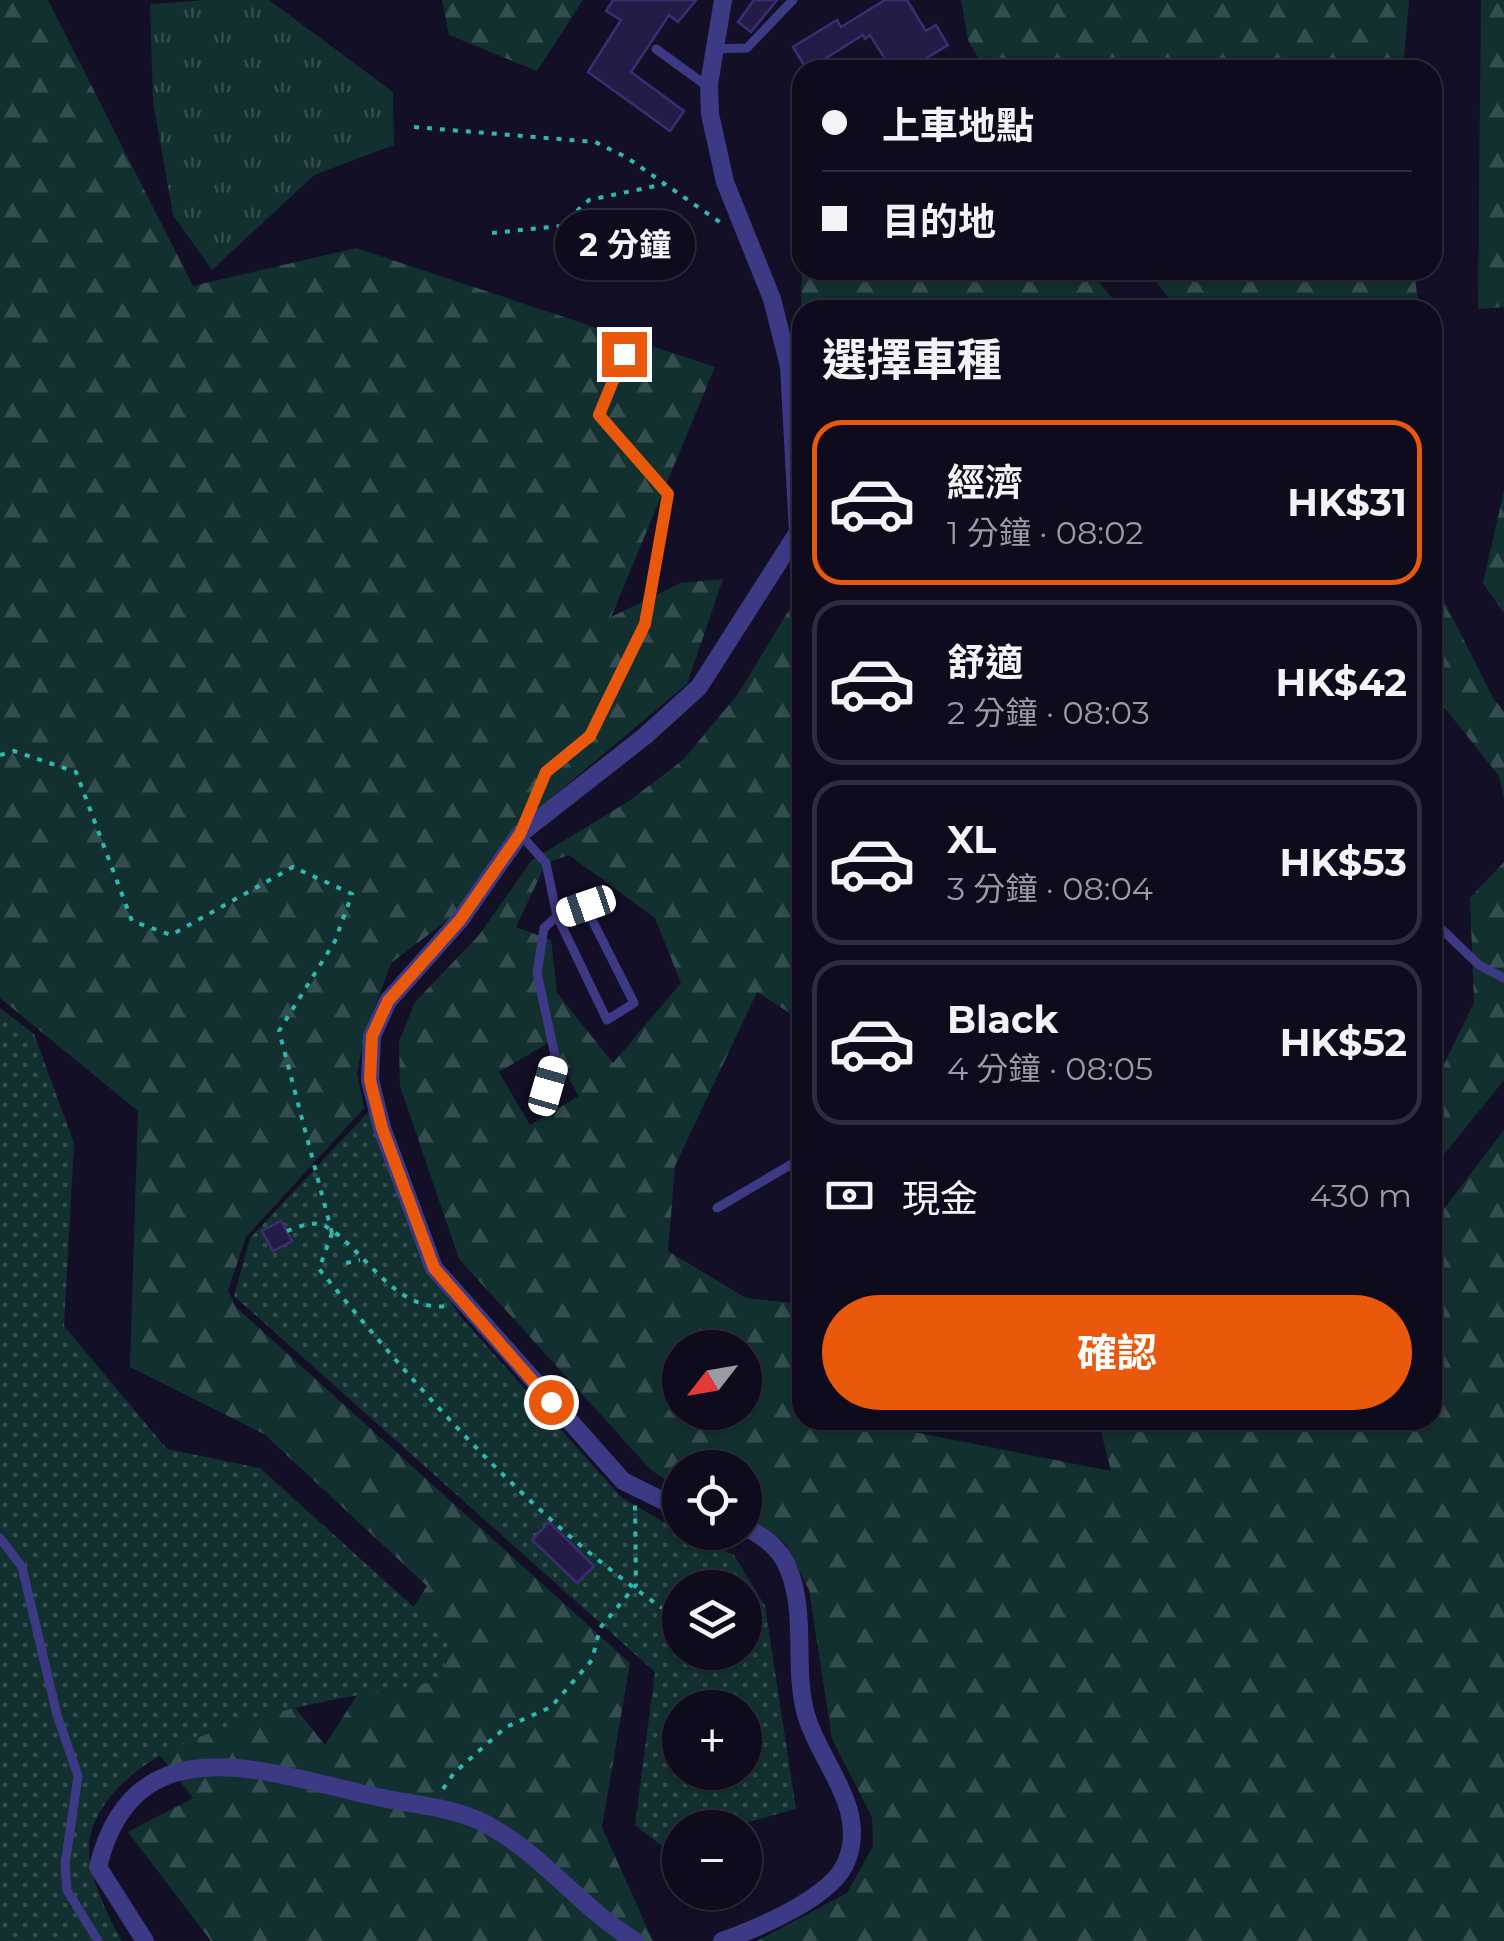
<!DOCTYPE html>
<html lang="zh-TW">
<meta charset="utf-8">
<style>
body{margin:0;font-family:Montserrat,"Noto Sans TC",sans-serif;background:#171425;color:#f1f3f6;height:100vh;display:flex;flex-direction:column;font-size:38px;white-space:nowrap}
*{box-sizing:border-box;margin:0}
p{font-size:32px;color:#9b9ba3}
.icon{flex:none;width:55px;height:55px;fill:none;stroke:currentColor;stroke-width:2;stroke-linecap:round;stroke-linejoin:round}
.map{position:relative;flex:1;overflow:hidden}
.panel{position:absolute;left:792px;top:300px;width:650px;height:1130px;display:flex;flex-direction:column;background:#0e0b1c;border-radius:30px;box-shadow:0 2px 8px #0004,0 0 0 2px #2e2b3b}
.panel>*{flex:none}
.hud{position:absolute;left:792px;top:60px;width:650px;height:220px;border-radius:30px;box-shadow:0 2px 8px #0004,0 0 0 2px #2e2b3b;display:grid;align-content:center;height:220px;padding:0 30px;background:#0e0b1c}
.needle{width:65px;rotate:239deg}
.buttons{position:absolute;left:662px;top:1330px;display:grid;gap:20px}
.buttons a{display:grid;place-items:center;width:100px;height:100px;border-radius:50%;background:#0e0b1c;box-shadow:0 2px 8px #0004,0 0 0 2px #2e2b3b;font-size:50px}
.end{position:absolute;width:45px;height:45px;margin:-22px;border:12px solid #ea580c;background:#fff;box-shadow:0 0 0 5px #fff}
.from{border-radius:50%}
.bubble{position:absolute;height:70px;border-radius:35px;background:#0e0b1c;box-shadow:0 2px 8px #0004,0 0 0 2px #2e2b3b;font-size:32px;font-weight:700;line-height:70px;text-align:center}
.car{position:absolute;width:30px;height:60px;margin:-30px -15px;border-radius:12px;box-shadow:0 0 8px 2px #0007;background:linear-gradient(#fff 24%,#345 0 40%,#fff 0 76%,#345 0 86%,#fff 0)}
.hud b{display:flex;align-items:center;gap:35px;height:95px;font-size:38px}
.hud b+b{border-top:2px solid #2e2b3b}
.hud i{width:25px;height:25px;background:#f1f3f6}
ul{padding:0;list-style:none}
li{display:flex;align-items:center;gap:30px;height:165px;margin:0 20px 15px;padding:0 10px;border:5px solid #2e2b3b;border-radius:30px}
li div{flex:1}
li b{display:block;font-size:38px}
li em{font-style:normal;font-weight:700}
li.current{border-color:#ea580c}
li>.icon{width:90px;height:90px;stroke-width:1.5}
h2{padding:0 30px;font-size:45px;line-height:120px}
.pay{display:flex;align-items:center;gap:25px;height:110px;padding:0 30px;font-size:38px}
.pay p{margin-inline-start:auto}
.button{display:flex;gap:20px;margin-top:auto;padding:20px 30px}
.button a{flex:1;height:115px;border-radius:60px;background:#ea580c;color:#fff;font-size:40px;font-weight:700;line-height:115px;text-align:center}
.map>svg:first-child{display:block}
.grass{fill:url(#grass-tufts)}
.forest{fill:url(#forest-firs);fill-rule:evenodd}
.park{fill:url(#park-dots);fill-rule:evenodd}
.building{fill:#241b47;stroke:#3b2d73;stroke-width:2.5}
.lines{fill:none;stroke-linecap:round;stroke-linejoin:round}
.path{stroke:#2fb8b0;stroke-width:4;stroke-dasharray:5 8;stroke-linecap:butt}
.lane{stroke:#3d3a85;stroke-width:9}
.street{stroke:#3d3a85;stroke-width:18}
.route{stroke:#ea580c;stroke-width:12}
</style>
<div class="map">
<svg width="1504" height="1941" viewBox="0 0 1504 1941">
<defs>
<pattern id="grass-tufts" width="24" height="20" patternUnits="userSpaceOnUse" patternTransform="scale(2.5)"><rect width="24" height="20" fill="#12302f"/><path d="M3 7l-1-3M5 7V3M7 7l1-3M15 17l-1-3M17 17v-4M19 17l1-3" fill="none" stroke="#344d4e"/></pattern>
<pattern id="forest-firs" width="22" height="20" patternUnits="userSpaceOnUse" patternTransform="scale(2.5)"><rect width="22" height="20" fill="#12302f"/><path d="M5 1l3.5 6h-7zM16 11l3.5 6h-7z" fill="#344d4e"/></pattern>
<pattern id="park-dots" width="8" height="8" patternUnits="userSpaceOnUse" patternTransform="scale(2.5)"><rect width="8" height="8" fill="#12302f"/><path d="M2 2h.1M6 6h.1" fill="none" stroke="#344d4e" stroke-width="1.8" stroke-linecap="round"/></pattern>
</defs>
<rect width="100%" height="100%" fill="#130f26"/>
<!-- grass -->
<path class="grass" d="M206,0H269L393,92L394,145L314,175L212,270L173,215L153,101L150,4Z"/>
<!-- forest -->
<g class="forest">
<path d="M0,0H48L193,286L356,248L715,367L611,617L681,583L723,579L687,684L513,830L452,917L391,963L366,1031L357,1073L364,1108L246,1237L228,1291L237,1308L630,1663L602,1827L653,1941H211L128,1832L193,1798L68,1637L132,1505L325,1745L427,1586L264,1434L130,1367L138,1111L0,998Z"/>
<path d="M442,0H583L537,71L449,35Z"/>
<path d="M961,0H1409L1403,70H985L968,40Z"/>
<path d="M1481,0H1504V307L1478,309Z"/>
<path d="M802,255V270H1089L1122,310H802L801,322Z"/>
<path d="M1146,270H1414L1419,310H1179Z"/>
<path d="M1504,491V613L1483,583Z"/>
<path d="M1432,577L1493,698L1504,711V799L1499,776L1433,693Z"/>
<path d="M795,600L802,616V810L796,839L802,861V1021L757,992L675,1166L668,1251L746,1298L802,1304V1376L790,1382L802,1390V1420H854L1111,1471L1098,1420H1432L1433,1223L1504,1130V1941H757L847,1893L873,1846L872,1817L832,1739L809,1590L785,1543L745,1515V1468H680V1490L651,1470L459,1259L400,1086L399,1042L415,1002L479,935L532,860L629,801L683,760L738,694ZM569,855L655,918L681,983L613,1063L557,993L551,940L516,927L546,863ZM548,1043L579,1096L530,1125L499,1072ZM680,1348H745V1412H680Z"/>
<path d="M1504,862V1080L1433,1168V1070L1442,1068L1474,1003L1470,898Z"/>
</g>
<!-- park -->
<g class="park">
<path d="M0,1008L34,1034L74,1143L64,1326L167,1449L260,1468L449,1639L442,1681C345,1699 124,1721 91,1833C82,1864 107,1915 122,1941H0Z"/>
<path d="M371,1109L427,1265L461,1317L621,1497L680,1532L734,1555L765,1606L796,1809L730,1827L680,1828V1841L662,1846L635,1825L655,1672L234,1296L250,1238ZM680,1588H745V1652H680ZM680,1708H745V1772H680Z"/>
</g>
<!-- building -->
<g class="building">
<path d="M613,0H696L678,22L669,15L631,72L684,111L670,131L588,72L621,20L606,11Z"/>
<path d="M754,0H777L751,32L738,22Z"/>
<path d="M885,0H907L926,31L936,25L948,45L907,70H892L870,35L865,39L863,35L807,70L793,47L837,20L841,27Z"/>
<path d="M281,1221L292,1241L273,1251L262,1231Z"/>
<path d="M549,1522L594,1566L577,1583L532,1540Z"/>
</g>
<g class="lines">
<!-- path -->
<g class="path">
<path d="M414,127L595,142L626,157L724,225"/>
<path d="M492,233L560,226L589,200L665,184"/>
<path d="M0,755L14,751L76,772L132,921L171,935L293,867L352,894L335,941L279,1031L332,1233"/>
<path d="M287,1231C298,1227 313,1220 325,1226C362,1246 394,1312 446,1306"/>
<path d="M332,1233L319,1269C426,1399 538,1526 680,1620"/>
<path d="M346,1263L360,1260"/>
<path d="M730,1652L737,1657"/>
<path d="M443,1789L454,1773L506,1727L551,1707L592,1660L600,1628L636,1585L635,1505"/>
</g>
<!-- lane -->
<g class="lane">
<path d="M656,49L707,86"/>
<path d="M713,49L747,48L793,0"/>
<path d="M1432,920L1479,965L1504,978"/>
<path d="M548,1086L556,1060L537,973L544,928L557,916L585,906L634,1003L607,1020L557,916L546,863L520,834L546,772L590,736L645,624L668,493L599,415L624,354"/>
<path d="M717,1208L802,1158"/>
<path d="M0,1538L22,1567L57,1715L78,1776L65,1865L67,1890L98,1941"/>
</g>
<!-- street -->
<g class="street">
<path d="M680,1509L623,1481L434,1268L382,1128L370,1080L372,1036L388,1001L460,920L520,834L645,736L699,687L798,532L789,366L772,299L725,182L710,114L709,84L723,0"/>
<path d="M145,1941L98,1867C133,1723 261,1770 368,1795C404,1804 453,1806 486,1824C541,1853 581,1908 635,1941"/>
<path d="M722,1941C758,1928 834,1897 847,1860C867,1808 822,1765 807,1718C792,1670 808,1615 788,1568C780,1548 764,1536 745,1527"/>
</g>
</g>
<g class="lines">
<!-- route -->
<path class="route" d="M551,1402L434,1268L382,1128L370,1080L372,1036L388,1001L460,920L520,834L546,772L590,736L645,624L668,494L599,415L624,354"/>
</g>
</svg>
<div class="buttons">
<a><svg class="needle" viewBox="-14 -14 28 28"><path d="M0-13l5 13h-10z" fill="#e53935"/><path d="M0 13l5-13h-10z" fill="#9b9ba3"/></svg></a>
<a><svg class="icon" aria-label="locate" viewBox="0 0 24 24"><circle cx="12" cy="12" r="6"/><path d="M12 2v4M12 18v4M2 12h4M18 12h4"/></svg></a>
<a><svg class="icon" aria-label="layers" viewBox="0 0 24 24"><path d="M12 4l9 5-9 5-9-5zM3 14l9 5 9-5"/></svg></a>
<a>+</a>
<a>−</a>
</div>
<i class="end from" style="left:551px;top:1402px"></i>
<i class="end" style="left:624px;top:354px"></i>
<div class="bubble" style="left:555px;top:210px;width:140px">2 分鐘</div>
<i class="car" style="left:586px;top:906px;rotate:251deg"></i>
<i class="car" style="left:548px;top:1086px;rotate:16deg"></i>
<div class="hud">
<b><i class="from"></i>上車地點</b>
<b><i></i>目的地</b>
</div>
<section class="panel">
<h2>選擇車種</h2>
<ul>
<li class="current"><svg class="icon" aria-label="car" viewBox="0 0 24 24"><path d="M5 17H2v-5l4-1 3-4h7l3 4 3 1v5h-3M9 17h6M6 11h13"/><circle cx="7" cy="17" r="2"/><circle cx="17" cy="17" r="2"/></svg><div><b>經濟</b><p>1 分鐘 · 08:02</p></div><em>HK$31</em></li>
<li><svg class="icon" aria-label="car" viewBox="0 0 24 24"><path d="M5 17H2v-5l4-1 3-4h7l3 4 3 1v5h-3M9 17h6M6 11h13"/><circle cx="7" cy="17" r="2"/><circle cx="17" cy="17" r="2"/></svg><div><b>舒適</b><p>2 分鐘 · 08:03</p></div><em>HK$42</em></li>
<li><svg class="icon" aria-label="car" viewBox="0 0 24 24"><path d="M5 17H2v-5l4-1 3-4h7l3 4 3 1v5h-3M9 17h6M6 11h13"/><circle cx="7" cy="17" r="2"/><circle cx="17" cy="17" r="2"/></svg><div><b>XL</b><p>3 分鐘 · 08:04</p></div><em>HK$53</em></li>
<li><svg class="icon" aria-label="car" viewBox="0 0 24 24"><path d="M5 17H2v-5l4-1 3-4h7l3 4 3 1v5h-3M9 17h6M6 11h13"/><circle cx="7" cy="17" r="2"/><circle cx="17" cy="17" r="2"/></svg><div><b>Black</b><p>4 分鐘 · 08:05</p></div><em>HK$52</em></li>
</ul>
<div class="pay"><svg class="icon" aria-label="cash" viewBox="0 0 24 24"><path d="M3 7h18v10H3z"/><circle cx="12" cy="12" r="2"/></svg>現金<p>430 m</p></div>
<div class="button"><a>確認</a></div>
</section>
</div>
